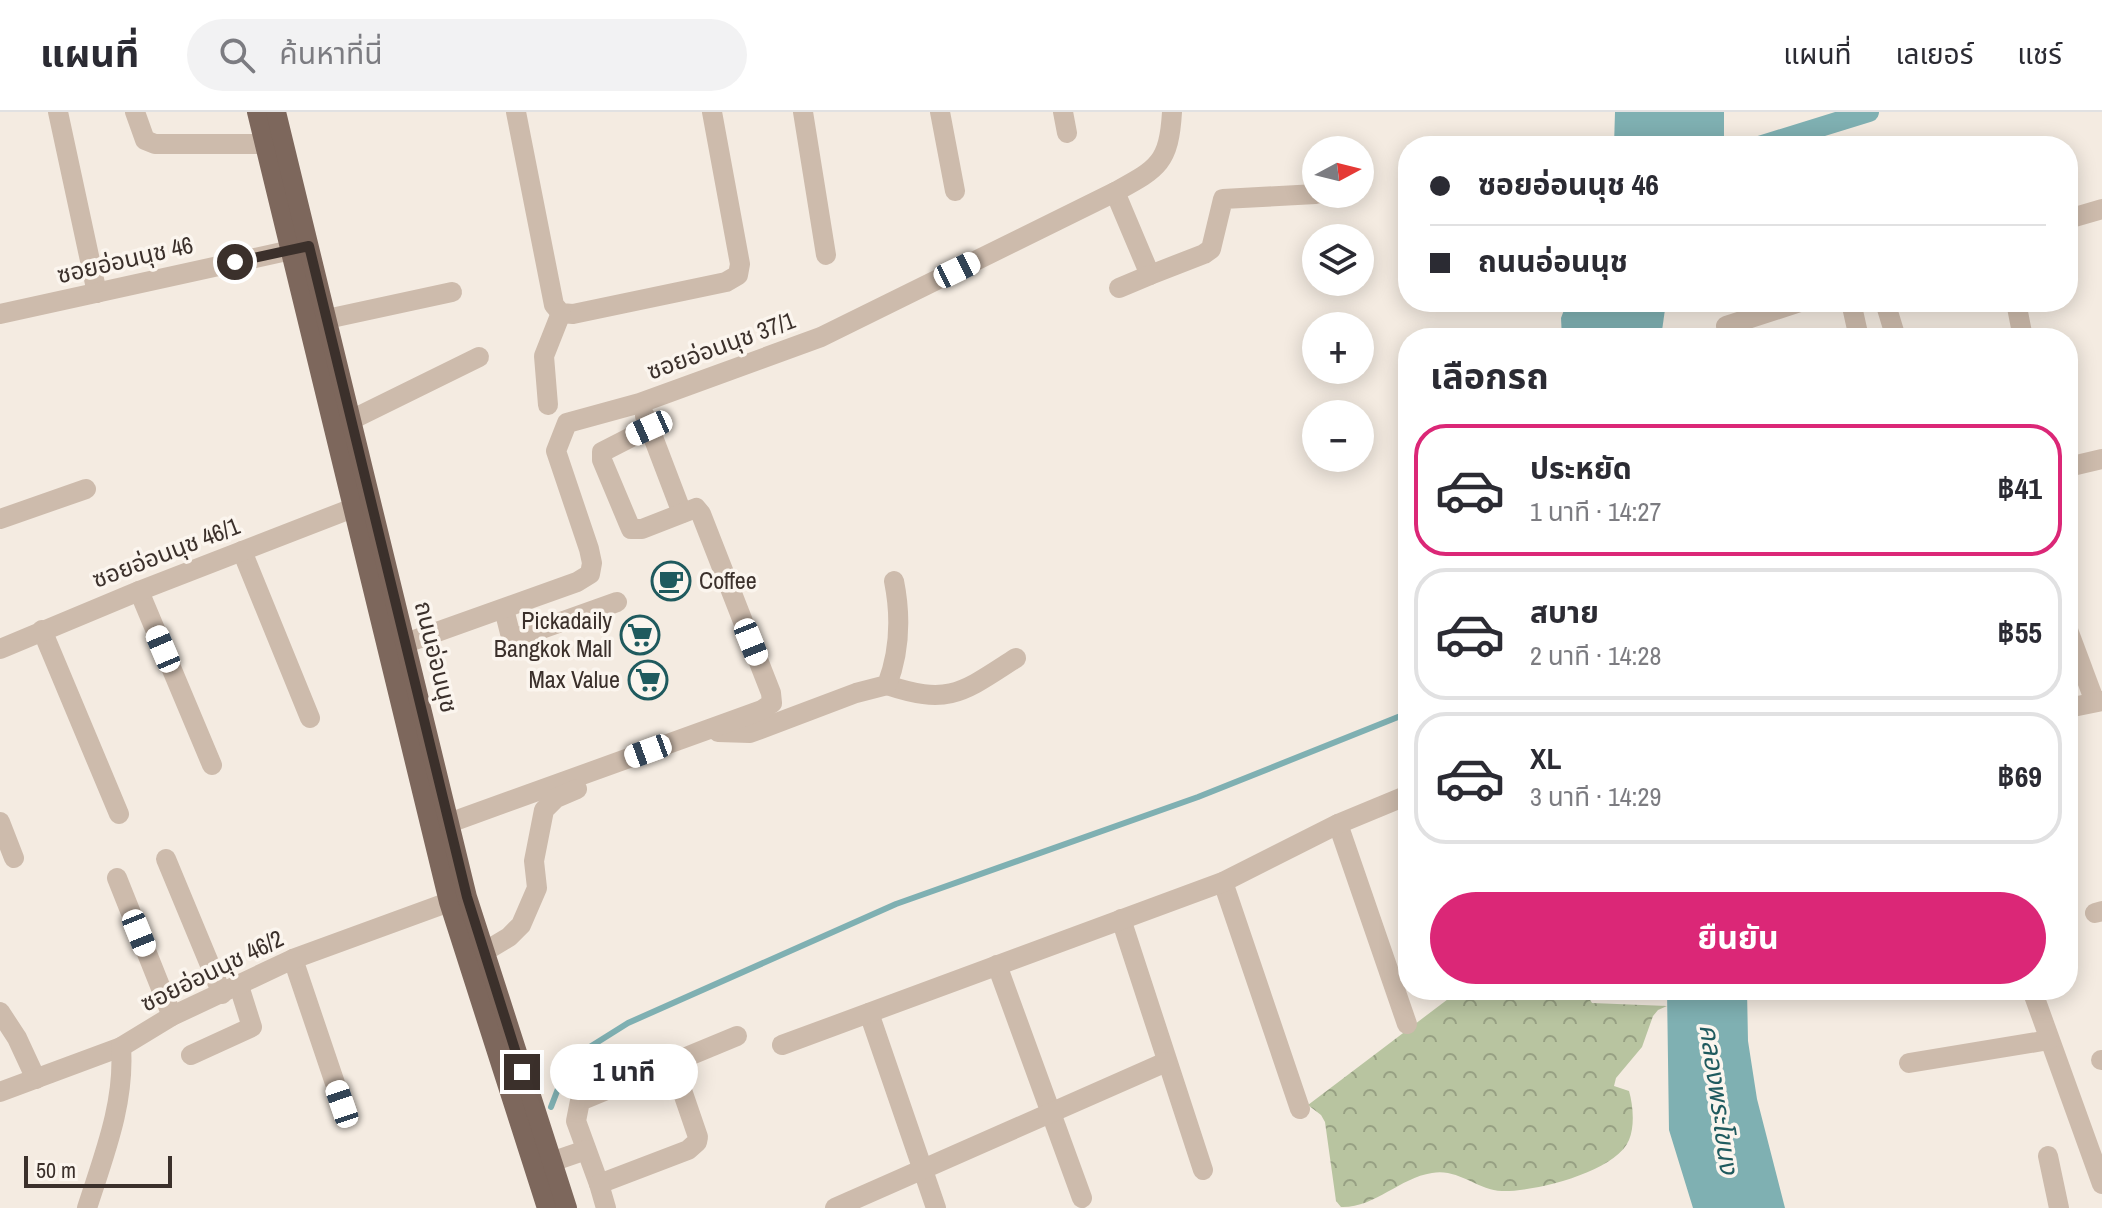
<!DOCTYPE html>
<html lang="th">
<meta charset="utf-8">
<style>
body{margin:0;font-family:"Archivo Narrow","Noto Sans Thai",sans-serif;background:#f2f2f3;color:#2b2b33;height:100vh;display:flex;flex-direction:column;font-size:30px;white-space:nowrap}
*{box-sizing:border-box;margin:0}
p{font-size:26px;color:#7c7c81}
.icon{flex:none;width:44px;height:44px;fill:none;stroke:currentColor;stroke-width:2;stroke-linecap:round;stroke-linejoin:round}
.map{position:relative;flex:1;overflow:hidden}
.details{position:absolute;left:1398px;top:216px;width:680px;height:672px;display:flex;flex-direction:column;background:#fff;border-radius:32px;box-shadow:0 4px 20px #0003}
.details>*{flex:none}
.top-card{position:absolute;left:1398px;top:24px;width:680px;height:176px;border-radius:32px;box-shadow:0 4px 20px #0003;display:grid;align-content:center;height:176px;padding:0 32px;background:#fff}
.needle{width:52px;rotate:83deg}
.buttons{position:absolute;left:1302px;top:24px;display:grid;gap:16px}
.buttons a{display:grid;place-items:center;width:72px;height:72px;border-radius:50%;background:#fff;box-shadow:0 4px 20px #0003;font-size:40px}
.scale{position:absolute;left:24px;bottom:20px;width:148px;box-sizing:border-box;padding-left:8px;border:4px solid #3b302b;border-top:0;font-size:22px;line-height:28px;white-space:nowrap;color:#3b302b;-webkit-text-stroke:6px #fbf5ee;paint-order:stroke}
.end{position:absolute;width:36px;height:36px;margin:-18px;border:10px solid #3b302b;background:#fff;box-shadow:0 0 0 4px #fff}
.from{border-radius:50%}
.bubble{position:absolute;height:56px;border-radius:28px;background:#fff;box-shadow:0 4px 20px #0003;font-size:26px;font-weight:700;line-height:56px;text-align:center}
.car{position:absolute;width:24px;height:48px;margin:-24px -12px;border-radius:10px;box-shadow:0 0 6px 2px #0007;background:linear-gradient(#fff 24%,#345 0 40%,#fff 0 76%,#345 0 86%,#fff 0)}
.top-card b{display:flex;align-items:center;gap:28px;height:76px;font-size:30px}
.top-card b+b{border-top:2px solid #e1e1e2}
.top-card i{width:20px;height:20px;background:#2b2b33}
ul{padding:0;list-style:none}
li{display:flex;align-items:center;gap:24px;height:132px;margin:0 16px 12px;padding:0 16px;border:4px solid #e1e1e2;border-radius:32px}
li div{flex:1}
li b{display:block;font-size:30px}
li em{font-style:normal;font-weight:700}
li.selected{border-color:#db2777}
li>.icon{width:72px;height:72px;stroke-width:1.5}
h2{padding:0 32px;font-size:36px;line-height:96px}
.action{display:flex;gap:16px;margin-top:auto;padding:16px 32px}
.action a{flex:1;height:92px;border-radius:48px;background:#db2777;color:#fff;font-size:32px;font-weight:700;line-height:92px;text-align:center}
header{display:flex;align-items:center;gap:48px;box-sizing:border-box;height:112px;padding:0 40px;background:#fff;border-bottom:2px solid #e1e1e2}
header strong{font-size:38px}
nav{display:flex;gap:44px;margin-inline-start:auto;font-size:28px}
.search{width:560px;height:72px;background:#f2f2f3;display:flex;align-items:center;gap:20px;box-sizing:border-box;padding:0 28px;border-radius:44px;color:#7c7c81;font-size:30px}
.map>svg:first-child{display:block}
.forest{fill:url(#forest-crowns)}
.water{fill:#7fb0b2}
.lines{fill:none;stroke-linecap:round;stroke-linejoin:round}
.stream{stroke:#7fb0b2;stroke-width:6}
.canal{stroke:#7fb0b2;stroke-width:20}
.minor{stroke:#cdbbac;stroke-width:20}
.major{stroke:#7d675c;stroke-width:20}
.route{stroke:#3b302b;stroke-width:10}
.labels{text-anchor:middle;stroke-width:7;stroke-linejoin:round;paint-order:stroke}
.street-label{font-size:24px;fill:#3b302b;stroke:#fbf5ee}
.poi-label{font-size:24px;fill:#3b302b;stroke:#fbf5ee;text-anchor:end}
.water-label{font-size:26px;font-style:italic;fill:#1f5a5e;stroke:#fbf5ee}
</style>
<header>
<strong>แผนที่</strong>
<div class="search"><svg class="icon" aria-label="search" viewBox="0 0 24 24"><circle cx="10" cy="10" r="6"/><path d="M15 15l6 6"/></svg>ค้นหาที่นี่</div>
<nav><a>แผนที่</a><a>เลเยอร์</a><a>แชร์</a></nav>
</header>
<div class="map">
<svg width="2102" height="1096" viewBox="0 0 2102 1096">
<defs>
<pattern id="forest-crowns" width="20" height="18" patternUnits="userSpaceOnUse" patternTransform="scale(2)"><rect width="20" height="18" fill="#b8c4a0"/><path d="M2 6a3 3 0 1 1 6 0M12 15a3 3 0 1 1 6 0" fill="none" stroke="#97a083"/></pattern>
</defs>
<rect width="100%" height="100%" fill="#f4ebe1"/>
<!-- forest -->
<path class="forest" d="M1460,878H1584L1592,891L1667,894L1658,898L1653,904L1642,935L1616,966L1614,974L1629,979C1633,993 1635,1014 1629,1028C1616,1060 1534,1080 1502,1079C1477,1078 1458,1056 1432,1061C1399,1066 1375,1096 1341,1095L1336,1089L1325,1010L1321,1003L1308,993Z"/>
<!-- water -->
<g class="water">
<path d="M1615,0H1724V34H1614Z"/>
<path d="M1567,190H1666L1661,226H1562L1561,206Z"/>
<path d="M1667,878H1747L1748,929L1757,987L1785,1096H1693L1669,1018Z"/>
</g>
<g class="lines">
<!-- stream -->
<path class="stream" d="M551,995L569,948L628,911L896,792L1198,685L1408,601"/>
<!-- canal -->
<path class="canal" d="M1759,34L1869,0"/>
<!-- minor -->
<g class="minor">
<path d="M58,0L97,181"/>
<path d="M135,0L145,28L155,32H282"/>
<path d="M516,0L554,193L561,201L573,202L726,170L738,163L740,152L712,0"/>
<path d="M803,0L826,143"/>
<path d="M940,0L955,79"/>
<path d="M1063,0L1067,21"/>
<path d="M1115,80L1150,163L1204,142L1211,137L1223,87L1316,82"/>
<path d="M2068,107L2102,97"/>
<path d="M1119,176L1150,163"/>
<path d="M1851,190L1859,226"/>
<path d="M1885,190L1896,226"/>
<path d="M2016,190L2023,226"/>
<path d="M0,202L305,135"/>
<path d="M327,207L452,180"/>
<path d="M1726,214L1800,190"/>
<path d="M548,293L544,244L561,201"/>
<path d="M645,304L682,401"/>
<path d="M351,308L479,245"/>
<path d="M2068,355L2102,347"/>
<path d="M0,407L86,377"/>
<path d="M242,439L310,606"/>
<path d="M139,479L212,653"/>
<path d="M504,497L510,521L516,526L617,490"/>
<path d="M42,518L119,702"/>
<path d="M2068,518L2095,590"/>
<path d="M406,531L577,470L590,462L592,451L589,437L556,339L567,311L640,291L821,225L1115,80C1157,57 1169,52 1172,0"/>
<path d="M0,537L139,479L353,396"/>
<path d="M887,573C950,594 963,580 1016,546"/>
<path d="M2068,596L2102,589"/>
<path d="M718,620L750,621L856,581L887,573C900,539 901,504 894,469"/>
<path d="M0,710L14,746"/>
<path d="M449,711L762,598L772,591L771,581L701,402L696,396L642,417H631L628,410L602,348V340L649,316"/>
<path d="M1338,712L1407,912"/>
<path d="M166,747L222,882"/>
<path d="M117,766L172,904"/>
<path d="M1223,770L1300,997"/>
<path d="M2095,801L2102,799"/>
<path d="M1121,807L1203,1058"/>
<path d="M484,840L509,825L521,813L537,776L534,749L544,698L556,686L577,677"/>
<path d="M293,847L342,992"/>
<path d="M997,853L1082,1086"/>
<path d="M2032,878L2102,1072"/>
<path d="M0,900L17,926L36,967"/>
<path d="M869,901L936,1096"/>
<path d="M782,933L1223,770L1338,712L1408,683"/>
<path d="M191,943L252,915L239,874"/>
<path d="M2101,948H2102"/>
<path d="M1909,951L2049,928"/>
<path d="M673,952L698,1025L697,1030L688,1038L599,1072L576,1009L580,989L737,924"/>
<path d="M0,980L121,935L172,904L293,847L449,790"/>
<path d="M2048,1044L2059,1096"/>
<path d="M551,1050L586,1038"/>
<path d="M599,1072L606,1096"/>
<path d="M87,1096C104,1043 125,991 121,935"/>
<path d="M835,1096L1166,950"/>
</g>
<!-- major -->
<g class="major">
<path d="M257,0L449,790L547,1096"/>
<path d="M276,0L467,785L567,1096"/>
</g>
</g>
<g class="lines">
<!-- route -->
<path class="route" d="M235,150L309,134L467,785L522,960"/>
</g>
<!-- icons -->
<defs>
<symbol id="cafe-ring" viewBox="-11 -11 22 22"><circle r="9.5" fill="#fbf5ee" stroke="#1f5a5e" stroke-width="1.5"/><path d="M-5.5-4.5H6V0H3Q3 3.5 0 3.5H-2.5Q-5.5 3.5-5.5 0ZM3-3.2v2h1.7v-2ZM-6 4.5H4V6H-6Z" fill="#1f5a5e"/></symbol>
<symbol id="supermarket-ring" viewBox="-11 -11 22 22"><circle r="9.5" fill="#fbf5ee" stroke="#1f5a5e" stroke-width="1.5"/><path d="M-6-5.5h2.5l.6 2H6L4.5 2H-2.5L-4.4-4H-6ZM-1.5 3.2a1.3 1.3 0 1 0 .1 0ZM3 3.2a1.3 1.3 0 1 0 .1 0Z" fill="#1f5a5e"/></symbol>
</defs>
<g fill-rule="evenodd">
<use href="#cafe-ring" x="649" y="447" width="44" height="44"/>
<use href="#supermarket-ring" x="618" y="501" width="44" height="44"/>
<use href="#supermarket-ring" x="626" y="546" width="44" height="44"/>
</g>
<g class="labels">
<!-- street labels -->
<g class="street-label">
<text transform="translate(125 148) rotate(-13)" y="8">ซอยอ่อนนุช 46</text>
<text transform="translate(721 234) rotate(-20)" y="8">ซอยอ่อนนุช 37/1</text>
<text transform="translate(166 441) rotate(-21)" y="8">ซอยอ่อนนุช 46/1</text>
<text transform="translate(436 545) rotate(76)" y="8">ถนนอ่อนนุช</text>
<text transform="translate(212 859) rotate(-26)" y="8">ซอยอ่อนนุช 46/2</text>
</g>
<!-- poi labels -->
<g class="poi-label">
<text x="699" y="477" text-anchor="start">Coffee</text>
<text x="612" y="517">Pickadaily<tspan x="612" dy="28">Bangkok Mall</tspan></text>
<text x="620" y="576">Max Value</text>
</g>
<!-- water labels -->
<g class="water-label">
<text transform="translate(1719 987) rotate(82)" y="9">คลองพระโขนง</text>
</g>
</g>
</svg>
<div class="buttons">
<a><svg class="needle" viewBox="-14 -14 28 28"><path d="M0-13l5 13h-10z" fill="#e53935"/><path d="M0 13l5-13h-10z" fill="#7c7c81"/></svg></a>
<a><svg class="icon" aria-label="layers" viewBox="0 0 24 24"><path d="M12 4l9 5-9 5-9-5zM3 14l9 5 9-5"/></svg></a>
<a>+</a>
<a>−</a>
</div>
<div class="scale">50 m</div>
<i class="end from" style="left:235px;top:150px"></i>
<i class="end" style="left:522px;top:960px"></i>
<div class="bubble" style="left:550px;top:932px;width:148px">1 นาที</div>
<i class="car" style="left:957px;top:158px;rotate:64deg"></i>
<i class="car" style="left:649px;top:316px;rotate:246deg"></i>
<i class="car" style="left:751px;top:530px;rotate:158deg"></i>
<i class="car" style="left:163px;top:537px;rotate:337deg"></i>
<i class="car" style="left:648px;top:639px;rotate:250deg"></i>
<i class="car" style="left:139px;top:821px;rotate:158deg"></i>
<i class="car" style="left:342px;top:992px;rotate:341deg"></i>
<div class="top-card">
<b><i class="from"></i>ซอยอ่อนนุช 46</b>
<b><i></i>ถนนอ่อนนุช</b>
</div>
<section class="details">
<h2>เลือกรถ</h2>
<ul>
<li class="selected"><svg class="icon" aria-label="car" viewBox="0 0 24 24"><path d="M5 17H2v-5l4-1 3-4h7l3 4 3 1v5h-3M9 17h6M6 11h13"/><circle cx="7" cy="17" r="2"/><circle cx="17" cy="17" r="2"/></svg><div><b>ประหยัด</b><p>1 นาที · 14:27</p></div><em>฿41</em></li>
<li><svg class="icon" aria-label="car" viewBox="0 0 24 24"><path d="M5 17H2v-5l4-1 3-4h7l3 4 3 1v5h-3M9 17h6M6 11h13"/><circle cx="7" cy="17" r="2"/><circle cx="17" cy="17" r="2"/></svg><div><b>สบาย</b><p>2 นาที · 14:28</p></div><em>฿55</em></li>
<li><svg class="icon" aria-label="car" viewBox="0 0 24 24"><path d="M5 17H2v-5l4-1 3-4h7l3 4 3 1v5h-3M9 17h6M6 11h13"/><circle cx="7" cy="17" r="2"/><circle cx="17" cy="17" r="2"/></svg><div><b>XL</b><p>3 นาที · 14:29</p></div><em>฿69</em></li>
</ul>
<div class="action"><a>ยืนยัน</a></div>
</section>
</div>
